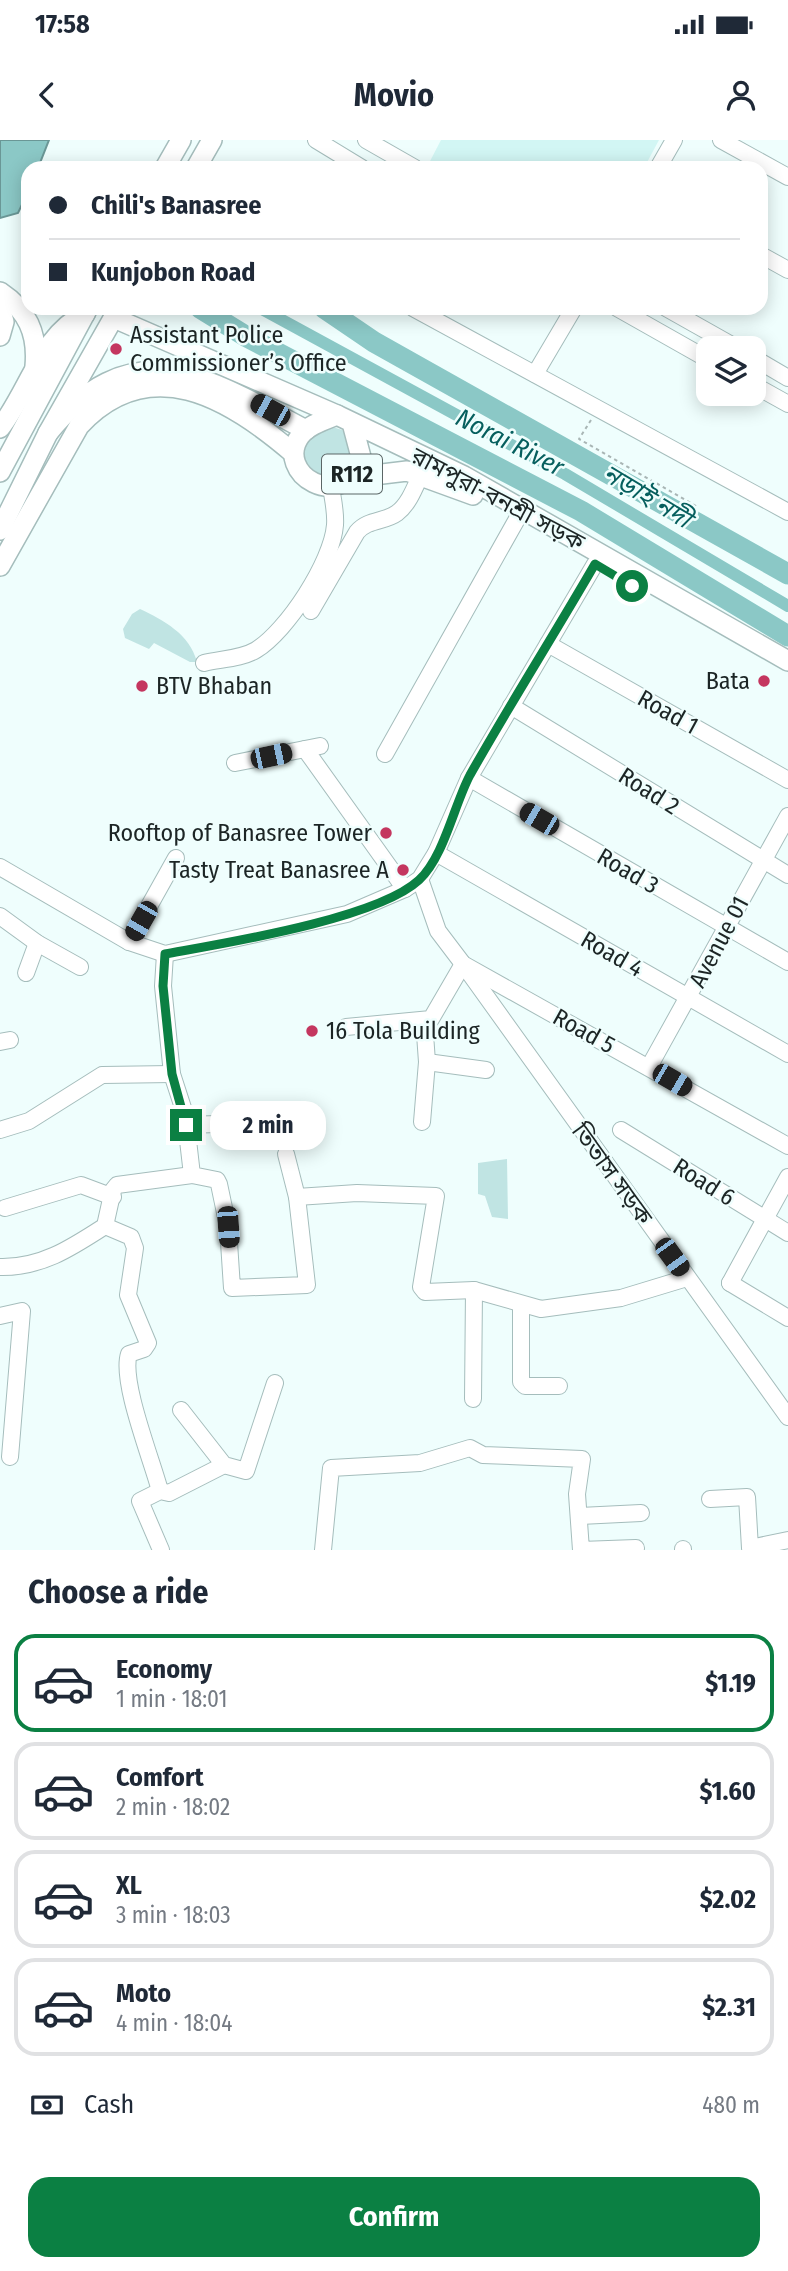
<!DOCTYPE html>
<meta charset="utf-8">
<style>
body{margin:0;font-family:"Fira Sans Condensed","Noto Sans Bengali",sans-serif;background:#f2f2f3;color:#1f2937;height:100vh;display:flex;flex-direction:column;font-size:26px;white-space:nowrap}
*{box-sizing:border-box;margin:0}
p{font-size:23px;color:#747a83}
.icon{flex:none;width:38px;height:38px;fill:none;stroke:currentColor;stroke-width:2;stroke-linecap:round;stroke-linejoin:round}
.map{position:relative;height:1410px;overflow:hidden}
.details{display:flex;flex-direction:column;background:#fff;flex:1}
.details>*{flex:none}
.top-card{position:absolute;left:21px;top:21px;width:747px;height:154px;border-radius:21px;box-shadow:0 4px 18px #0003;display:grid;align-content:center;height:154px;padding:0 28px;background:#fff}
.fabs{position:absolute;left:696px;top:196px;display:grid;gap:14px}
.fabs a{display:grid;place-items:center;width:70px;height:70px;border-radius:14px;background:#fff;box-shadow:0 4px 18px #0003;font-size:35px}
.end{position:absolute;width:32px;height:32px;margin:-16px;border:9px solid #0b8043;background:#fff;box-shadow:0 0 0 4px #fff}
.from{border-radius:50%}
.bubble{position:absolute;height:49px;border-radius:21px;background:#fff;box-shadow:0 4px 18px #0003;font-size:23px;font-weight:700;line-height:49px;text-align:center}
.car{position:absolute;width:21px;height:42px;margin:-21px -10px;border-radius:9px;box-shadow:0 0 5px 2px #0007;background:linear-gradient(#222 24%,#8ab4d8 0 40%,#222 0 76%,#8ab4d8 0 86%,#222 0)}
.top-card b{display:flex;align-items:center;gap:24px;height:66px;font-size:26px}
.top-card b+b{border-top:2px solid #e0e1e3}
.top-card i{width:18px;height:18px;background:#1f2937}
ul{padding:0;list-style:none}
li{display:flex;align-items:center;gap:21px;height:98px;margin:0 14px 10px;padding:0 14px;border:4px solid #e0e1e3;border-radius:21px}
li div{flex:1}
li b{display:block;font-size:26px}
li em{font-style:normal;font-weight:700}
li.active{border-color:#0b8043}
li>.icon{width:63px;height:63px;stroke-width:1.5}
h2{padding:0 28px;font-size:32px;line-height:84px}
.pay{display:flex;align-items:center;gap:18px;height:77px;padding:0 28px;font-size:26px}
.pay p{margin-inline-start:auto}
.action{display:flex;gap:14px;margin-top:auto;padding:14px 28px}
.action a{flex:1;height:80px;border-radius:21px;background:#0b8043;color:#fff;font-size:28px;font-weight:700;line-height:80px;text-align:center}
.status{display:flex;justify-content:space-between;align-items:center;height:49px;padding:0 35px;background:#fff;direction:ltr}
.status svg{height:19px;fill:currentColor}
header{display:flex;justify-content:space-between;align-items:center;height:91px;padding:0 28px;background:#fff;font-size:32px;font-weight:700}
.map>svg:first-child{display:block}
.built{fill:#d2f6f4}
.green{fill:#c0e4e3}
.water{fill:#8bc8c6;stroke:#6a9796;stroke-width:2}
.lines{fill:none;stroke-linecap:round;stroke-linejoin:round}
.canal{stroke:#8bc8c6;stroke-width:12}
.river{stroke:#8bc8c6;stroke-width:21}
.minor-casing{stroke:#a5bdbc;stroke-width:18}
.major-casing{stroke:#a5bdbc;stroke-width:22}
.path{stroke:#a9b6b5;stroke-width:2;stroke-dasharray:3.5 3.5;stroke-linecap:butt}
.minor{stroke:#fff;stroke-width:16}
.major{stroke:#fff;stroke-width:19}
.route{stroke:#0b8043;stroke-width:9}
.poi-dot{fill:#c4365f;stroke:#effefd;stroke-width:2.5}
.labels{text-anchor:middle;stroke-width:5;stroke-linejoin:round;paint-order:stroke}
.shield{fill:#effefd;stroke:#5b6666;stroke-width:2}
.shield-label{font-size:23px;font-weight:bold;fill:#1c2525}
.poi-label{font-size:24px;fill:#1c2525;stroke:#effefd;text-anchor:start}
.street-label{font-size:24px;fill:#1c2525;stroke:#effefd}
.water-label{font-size:26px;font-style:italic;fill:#065f5e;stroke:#effefd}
</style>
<div class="status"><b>17:58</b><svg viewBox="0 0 49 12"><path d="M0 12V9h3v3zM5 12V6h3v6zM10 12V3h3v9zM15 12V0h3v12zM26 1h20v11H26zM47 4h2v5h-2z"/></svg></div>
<header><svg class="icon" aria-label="back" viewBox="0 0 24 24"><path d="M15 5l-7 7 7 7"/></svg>Movio<svg class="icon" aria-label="person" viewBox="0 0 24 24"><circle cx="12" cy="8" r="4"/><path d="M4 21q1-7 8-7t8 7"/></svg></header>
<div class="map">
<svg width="788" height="1410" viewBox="0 0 788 1410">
<rect width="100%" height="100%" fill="#effefd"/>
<!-- built -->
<path class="built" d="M441,0H659L644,28H433L428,25Z"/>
<!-- green -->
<g class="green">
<path d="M330,286L345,291L356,318L335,339L312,333C295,306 304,298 330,286Z"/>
<path d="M140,469C163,480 190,494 197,522H190L154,503L149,509L125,498L123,489L132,474Z"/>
<path d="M507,1019L508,1079L492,1077L485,1056L478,1054V1023Z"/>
</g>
<!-- water -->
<path class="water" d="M0,0H49L38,28H28V52L18,73L0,78Z"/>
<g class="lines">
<!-- canal -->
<path class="canal" d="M260,168L565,334L788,466"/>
<!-- river -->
<g class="river">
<path d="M200,168L247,197L581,371L788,496"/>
<path d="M324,168L374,202L788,434"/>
</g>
<defs>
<g id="minor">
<path d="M316,0L362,28"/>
<path d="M366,0L415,28"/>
<path d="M721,0L788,37"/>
<path d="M658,28L674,0"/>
<path d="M761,115L788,130"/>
<path d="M413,168L788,372"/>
<path d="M617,168L709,220"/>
<path d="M666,168L737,208"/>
<path d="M754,218L788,238"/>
<path d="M535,234L574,168"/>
<path d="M754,245L788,264"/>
<path d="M311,471L357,392C368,379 385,382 397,373C409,364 415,347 421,334"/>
<path d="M548,504L788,640"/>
<path d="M204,523C220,519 241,519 256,510C287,491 332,422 335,385C336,372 333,360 331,347"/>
<path d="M511,566L788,735"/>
<path d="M305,609L405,749"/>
<path d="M385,614L517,379"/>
<path d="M235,623L320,606"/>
<path d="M469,638L788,822"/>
<path d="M436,713L788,914"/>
<path d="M0,727L129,802L165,814L347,774L405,749L420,739L436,713L469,638L595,424"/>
<path d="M420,739L438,791L463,824L788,1006"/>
<path d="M0,776L37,803L80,827"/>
<path d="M129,802L176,718"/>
<path d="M165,814L163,846L172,934L185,974L192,1035L217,1040L219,1044L228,1087L232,1148L307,1145L297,1057L357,1053L436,1056L421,1147L425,1152L474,1150L541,1169L621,1158L687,1138"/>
<path d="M463,824L788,1277"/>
<path d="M26,833L37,803"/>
<path d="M346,887L431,879L463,824"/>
<path d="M0,902L10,900"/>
<path d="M427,922L486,930"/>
<path d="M649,927L788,676"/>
<path d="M422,982L427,922L424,880"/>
<path d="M186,985L313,981"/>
<path d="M0,990L29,981L102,935L172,934"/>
<path d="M621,990L788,1093"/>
<path d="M286,1014L297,1057"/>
<path d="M5,1068L81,1045L113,1057"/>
<path d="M105,1086L131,1097L135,1108L128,1155L148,1203L144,1209L129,1214C120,1241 152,1320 160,1351"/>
<path d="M0,1127C41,1128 71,1108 105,1086L113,1050L117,1045L192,1035"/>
<path d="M730,1143L788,1037"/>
<path d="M730,1143L788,1178"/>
<path d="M521,1164V1242L525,1246H559"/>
<path d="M0,1176L22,1171L10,1317"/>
<path d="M473,1259L474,1150"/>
<path d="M181,1270L224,1325L246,1331L275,1243"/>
<path d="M710,1359L747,1357L750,1408L788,1400"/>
<path d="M580,1376L641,1373"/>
<path d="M683,1409V1410"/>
<path d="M161,1410L140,1361L160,1351L169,1353L224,1325"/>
<path d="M323,1410L331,1328L420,1323L470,1308L483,1315L582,1319L577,1354L581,1410L636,1408"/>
</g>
<g id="major">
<path d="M165,28L181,0"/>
<path d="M196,28L212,0"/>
<path d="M0,152C27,170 38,193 35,226"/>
<path d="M0,167L4,182L0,196"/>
<path d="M114,178L337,275"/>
<path d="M352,283L361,317C343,376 273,333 300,296C308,285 325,280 337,275L464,336L788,521"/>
<path d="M0,288C29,251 42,194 85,174"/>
<path d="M48,293C133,188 208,238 306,290"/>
<path d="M0,332L88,168"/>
<path d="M349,338L407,331L473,355"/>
<path d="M0,390L48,293L119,168"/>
<path d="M0,426L79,286C149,210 229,258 293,313"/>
</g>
</defs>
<!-- minor casing -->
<use href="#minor" class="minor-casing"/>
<!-- major casing -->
<use href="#major" class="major-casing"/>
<!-- path -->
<path class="path" d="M591,280L579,299L696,366"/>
<!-- minor -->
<use href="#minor" class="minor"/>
<!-- major -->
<use href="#major" class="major"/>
</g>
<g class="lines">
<!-- route -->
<path class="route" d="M186,985L172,934L163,846L165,814C225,803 377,779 419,740C444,717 454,665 470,635C510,564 554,495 595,424L632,446"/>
</g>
<!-- markers -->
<g class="poi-dot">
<circle cx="116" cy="209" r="7"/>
<circle cx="764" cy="541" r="7"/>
<circle cx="142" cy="546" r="7"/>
<circle cx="386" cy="693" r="7"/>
<circle cx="403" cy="730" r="7"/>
<circle cx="312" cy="891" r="7"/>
</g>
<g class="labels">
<!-- shield labels -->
<rect class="shield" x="322" y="314.5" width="60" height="39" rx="5"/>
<g class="shield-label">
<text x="352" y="342">R112</text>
</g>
<!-- poi labels -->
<g class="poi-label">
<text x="130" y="203">Assistant Police<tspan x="130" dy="28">Commissioner’s Office</tspan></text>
<text x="750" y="549" text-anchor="end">Bata</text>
<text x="156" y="554">BTV Bhaban</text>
<text x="372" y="701" text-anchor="end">Rooftop of Banasree Tower</text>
<text x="389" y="738" text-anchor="end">Tasty Treat Banasree A</text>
<text x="326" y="899">16 Tola Building</text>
</g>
<!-- street labels -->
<g class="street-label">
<text transform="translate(498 359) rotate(28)" y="8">রামপুরা-বনশ্রী সড়ক</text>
<text transform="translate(668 572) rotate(29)" y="8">Road 1</text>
<text transform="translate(649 651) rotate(32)" y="8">Road 2</text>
<text transform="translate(628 731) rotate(30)" y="8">Road 3</text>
<text transform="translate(719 802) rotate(-62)" y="8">Avenue 01</text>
<text transform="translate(612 814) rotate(30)" y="8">Road 4</text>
<text transform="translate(584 891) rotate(29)" y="8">Road 5</text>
<text transform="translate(612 1034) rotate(54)" y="8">তিতাস সড়ক</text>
<text transform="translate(704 1042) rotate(32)" y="8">Road 6</text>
</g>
<!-- water labels -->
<g class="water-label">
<text transform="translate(510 302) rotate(27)" y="9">Norai River</text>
<text transform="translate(647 356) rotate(31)" y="9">নড়াই নদী</text>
</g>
</g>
</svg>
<div class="fabs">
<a><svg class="icon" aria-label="layers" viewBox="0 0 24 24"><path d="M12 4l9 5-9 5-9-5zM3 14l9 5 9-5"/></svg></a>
</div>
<i class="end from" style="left:632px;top:446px"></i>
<i class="end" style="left:186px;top:985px"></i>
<div class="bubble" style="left:210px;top:961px;width:116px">2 min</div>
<i class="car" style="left:270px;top:270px;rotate:299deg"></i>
<i class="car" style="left:271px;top:616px;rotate:78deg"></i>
<i class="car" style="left:539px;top:679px;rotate:300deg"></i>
<i class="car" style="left:141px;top:781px;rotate:210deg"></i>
<i class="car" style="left:672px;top:940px;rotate:120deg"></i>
<i class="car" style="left:228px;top:1087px;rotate:176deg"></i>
<i class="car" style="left:672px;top:1117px;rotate:144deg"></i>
<div class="top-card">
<b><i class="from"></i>Chili's Banasree</b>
<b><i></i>Kunjobon Road</b>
</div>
</div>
<section class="details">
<h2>Choose a ride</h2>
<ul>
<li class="active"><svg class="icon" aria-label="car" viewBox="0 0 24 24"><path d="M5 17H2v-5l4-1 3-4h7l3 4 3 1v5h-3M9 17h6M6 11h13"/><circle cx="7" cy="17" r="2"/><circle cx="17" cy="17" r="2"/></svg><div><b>Economy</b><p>1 min · 18:01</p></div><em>$1.19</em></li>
<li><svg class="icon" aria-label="car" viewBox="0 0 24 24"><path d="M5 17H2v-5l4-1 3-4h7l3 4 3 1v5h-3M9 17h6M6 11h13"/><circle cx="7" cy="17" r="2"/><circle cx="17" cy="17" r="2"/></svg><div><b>Comfort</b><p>2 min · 18:02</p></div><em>$1.60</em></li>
<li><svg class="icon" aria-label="car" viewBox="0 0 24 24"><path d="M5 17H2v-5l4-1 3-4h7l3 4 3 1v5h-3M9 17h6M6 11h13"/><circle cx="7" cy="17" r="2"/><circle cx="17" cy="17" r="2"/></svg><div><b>XL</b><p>3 min · 18:03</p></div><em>$2.02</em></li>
<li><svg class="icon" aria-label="car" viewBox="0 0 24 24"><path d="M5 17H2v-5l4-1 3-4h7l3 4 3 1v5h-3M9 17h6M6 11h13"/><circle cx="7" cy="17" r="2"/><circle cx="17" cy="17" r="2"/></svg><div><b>Moto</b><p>4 min · 18:04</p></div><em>$2.31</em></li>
</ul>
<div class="pay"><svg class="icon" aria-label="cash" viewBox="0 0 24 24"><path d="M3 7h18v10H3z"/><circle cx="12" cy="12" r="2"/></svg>Cash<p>480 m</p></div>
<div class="action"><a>Confirm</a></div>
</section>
